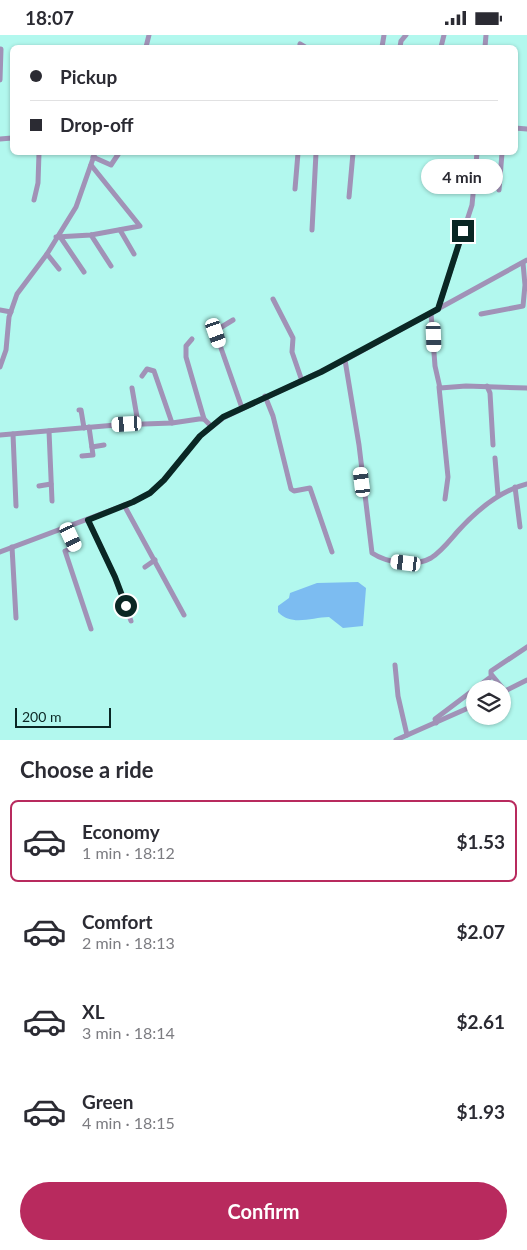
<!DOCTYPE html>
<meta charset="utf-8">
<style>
body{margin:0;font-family:Lato,sans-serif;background:#f7f7f7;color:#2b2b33;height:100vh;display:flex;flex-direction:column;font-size:19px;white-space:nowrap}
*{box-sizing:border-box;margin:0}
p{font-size:16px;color:#7c7c81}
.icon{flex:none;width:28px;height:28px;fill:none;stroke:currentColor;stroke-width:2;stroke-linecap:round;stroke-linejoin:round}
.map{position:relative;height:705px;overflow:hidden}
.details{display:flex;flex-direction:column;background:#fff;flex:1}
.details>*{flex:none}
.banner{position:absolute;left:10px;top:10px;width:508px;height:110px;border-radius:8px;box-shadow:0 1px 4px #0004;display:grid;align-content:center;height:110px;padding:0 20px;background:#fff}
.buttons{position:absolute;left:466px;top:645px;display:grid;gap:10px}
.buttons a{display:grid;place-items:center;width:45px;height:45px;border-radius:50%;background:#fff;box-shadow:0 1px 4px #0004;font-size:25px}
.scale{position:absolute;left:15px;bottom:12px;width:96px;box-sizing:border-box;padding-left:5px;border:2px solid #0a2724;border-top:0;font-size:14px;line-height:18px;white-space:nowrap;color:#0a2724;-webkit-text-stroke:4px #b2f8ee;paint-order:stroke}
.end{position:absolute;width:22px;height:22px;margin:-11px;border:6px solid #0a2724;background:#fff;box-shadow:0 0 0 2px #fff}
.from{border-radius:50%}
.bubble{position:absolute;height:35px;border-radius:18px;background:#fff;box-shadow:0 1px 4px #0004;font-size:16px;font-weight:700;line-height:35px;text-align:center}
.car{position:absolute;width:15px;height:30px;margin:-15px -8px;border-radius:6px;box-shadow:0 0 4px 1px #0007;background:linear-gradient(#fff 24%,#345 0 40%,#fff 0 76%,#345 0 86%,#fff 0)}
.banner b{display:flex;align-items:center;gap:18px;height:48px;font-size:19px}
.banner b+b{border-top:1px solid #e1e1e2}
.banner i{width:12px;height:12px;background:#2b2b33}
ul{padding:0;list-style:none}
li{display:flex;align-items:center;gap:15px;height:82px;margin:0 10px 8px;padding:0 10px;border:2px solid transparent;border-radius:8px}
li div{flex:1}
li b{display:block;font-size:19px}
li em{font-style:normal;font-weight:700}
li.current{border-color:#b82a5e}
li>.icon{width:45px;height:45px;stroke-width:1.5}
h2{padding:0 20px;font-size:22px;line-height:60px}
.cta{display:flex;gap:10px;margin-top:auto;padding:10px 20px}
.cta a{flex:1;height:58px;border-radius:30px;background:#b82a5e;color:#fff;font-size:20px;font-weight:700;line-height:58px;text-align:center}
.status{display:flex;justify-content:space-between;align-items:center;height:35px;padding:0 25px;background:#fff;direction:ltr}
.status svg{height:14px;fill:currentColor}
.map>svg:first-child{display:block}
.water{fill:#7cbcf1}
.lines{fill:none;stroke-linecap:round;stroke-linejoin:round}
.minor{stroke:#a192b7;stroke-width:5}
.route{stroke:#0a2724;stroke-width:6}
</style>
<div class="status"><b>18:07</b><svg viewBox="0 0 49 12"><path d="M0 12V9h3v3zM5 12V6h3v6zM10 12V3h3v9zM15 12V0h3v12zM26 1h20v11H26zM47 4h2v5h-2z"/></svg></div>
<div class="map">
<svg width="527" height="705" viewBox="0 0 527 705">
<rect width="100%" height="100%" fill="#b2f8ee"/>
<!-- water -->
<path class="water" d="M358,547L366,553L363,591L343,593L329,582C312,582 292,592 278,577V571L289,563L290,558L317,548Z"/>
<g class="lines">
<!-- minor -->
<g class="minor">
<path d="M300,9L305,12"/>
<path d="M146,12L149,0"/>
<path d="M382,12L384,0"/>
<path d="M400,12L401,6L406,0"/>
<path d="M441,12L444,0"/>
<path d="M485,12L486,0"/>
<path d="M0,45L1,14"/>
<path d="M515,93L527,94"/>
<path d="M0,104L12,103"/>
<path d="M93,122L111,130L119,118"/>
<path d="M295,154L298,118"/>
<path d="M499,155L502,118"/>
<path d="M349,162L353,118"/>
<path d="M34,165L38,148L39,118"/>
<path d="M120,195L134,219"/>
<path d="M312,195L316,118"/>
<path d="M91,200L111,231"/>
<path d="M56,202L91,200L140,191L91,130"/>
<path d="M61,203L84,237"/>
<path d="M47,219L59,234"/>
<path d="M273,264L293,303L292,317L302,346"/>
<path d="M438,274L472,170L477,118"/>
<path d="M0,275L11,277"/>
<path d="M431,278L435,331L440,353L466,351L527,353"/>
<path d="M481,279L523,271L525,250L523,228"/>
<path d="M233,285L215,296L242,373"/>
<path d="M192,304L186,311V322L204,384"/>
<path d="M345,325L359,410L372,518C387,528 415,532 431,523C442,516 450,505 458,496C477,475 499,456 527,449"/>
<path d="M0,332L6,315L9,282L17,259L47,219L76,172L95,118"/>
<path d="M142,341L147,334L154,336L172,388"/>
<path d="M487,351L490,358L493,410"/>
<path d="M439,352L448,442L445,464"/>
<path d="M132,353L138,388"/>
<path d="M265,361L273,381L291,454L294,456L310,453L332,517"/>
<path d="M79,375H81L84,393"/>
<path d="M49,396L52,466"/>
<path d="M13,399L16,471"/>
<path d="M0,400L116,390L172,388L199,384H204L211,391"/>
<path d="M92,412L104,410"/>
<path d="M82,421L93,420L89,392"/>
<path d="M495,423L498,460"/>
<path d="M39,451L51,449"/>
<path d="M515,452L520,492"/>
<path d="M124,470L184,580"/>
<path d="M88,485L115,542L131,586"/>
<path d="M67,492L76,512L65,516L91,594"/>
<path d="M12,512L16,583"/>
<path d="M0,517L133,467L150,458L164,445L200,401L223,383L345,325L527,225"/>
<path d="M145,532L155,525"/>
<path d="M395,630L398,661L407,700"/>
<path d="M505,656L491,639V636L527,612"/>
<path d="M503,657L527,645"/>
<path d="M436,688L435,684L492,641"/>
<path d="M396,705L475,670"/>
</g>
</g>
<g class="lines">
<!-- route -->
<path class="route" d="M126,571L115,542L88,485L133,467L150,458L164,445L200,401L223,382L321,337L438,274L463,196"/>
</g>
</svg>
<div class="buttons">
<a><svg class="icon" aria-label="layers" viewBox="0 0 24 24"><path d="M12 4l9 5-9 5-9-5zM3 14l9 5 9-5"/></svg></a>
</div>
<div class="scale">200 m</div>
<i class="end from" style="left:126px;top:571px"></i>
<i class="end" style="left:463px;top:196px"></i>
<div class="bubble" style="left:421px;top:124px;width:82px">4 min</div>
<i class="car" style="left:216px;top:298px;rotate:161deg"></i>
<i class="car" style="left:434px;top:302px;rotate:178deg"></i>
<i class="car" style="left:127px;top:389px;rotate:267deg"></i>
<i class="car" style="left:362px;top:447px;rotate:353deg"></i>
<i class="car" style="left:71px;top:502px;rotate:155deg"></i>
<i class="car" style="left:406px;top:528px;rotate:277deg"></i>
<div class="banner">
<b><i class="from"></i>Pickup</b>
<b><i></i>Drop-off</b>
</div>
</div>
<section class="details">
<h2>Choose a ride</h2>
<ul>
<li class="current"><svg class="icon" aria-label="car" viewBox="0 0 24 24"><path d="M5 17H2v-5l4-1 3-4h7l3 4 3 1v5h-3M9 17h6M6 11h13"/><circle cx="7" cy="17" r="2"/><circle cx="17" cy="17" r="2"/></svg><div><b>Economy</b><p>1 min · 18:12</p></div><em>$1.53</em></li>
<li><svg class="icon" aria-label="car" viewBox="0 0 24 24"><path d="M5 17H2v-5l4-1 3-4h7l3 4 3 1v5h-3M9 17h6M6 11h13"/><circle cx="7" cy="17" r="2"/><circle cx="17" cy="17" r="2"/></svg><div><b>Comfort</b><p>2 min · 18:13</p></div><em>$2.07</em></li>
<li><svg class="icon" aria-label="car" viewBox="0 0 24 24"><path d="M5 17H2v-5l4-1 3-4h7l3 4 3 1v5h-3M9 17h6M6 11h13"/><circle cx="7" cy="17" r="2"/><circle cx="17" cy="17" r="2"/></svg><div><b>XL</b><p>3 min · 18:14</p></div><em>$2.61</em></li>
<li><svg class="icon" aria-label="car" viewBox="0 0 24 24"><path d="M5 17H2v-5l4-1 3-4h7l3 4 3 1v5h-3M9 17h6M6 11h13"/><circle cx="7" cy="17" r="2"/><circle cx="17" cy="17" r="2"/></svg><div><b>Green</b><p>4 min · 18:15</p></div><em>$1.93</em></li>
</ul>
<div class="cta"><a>Confirm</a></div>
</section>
